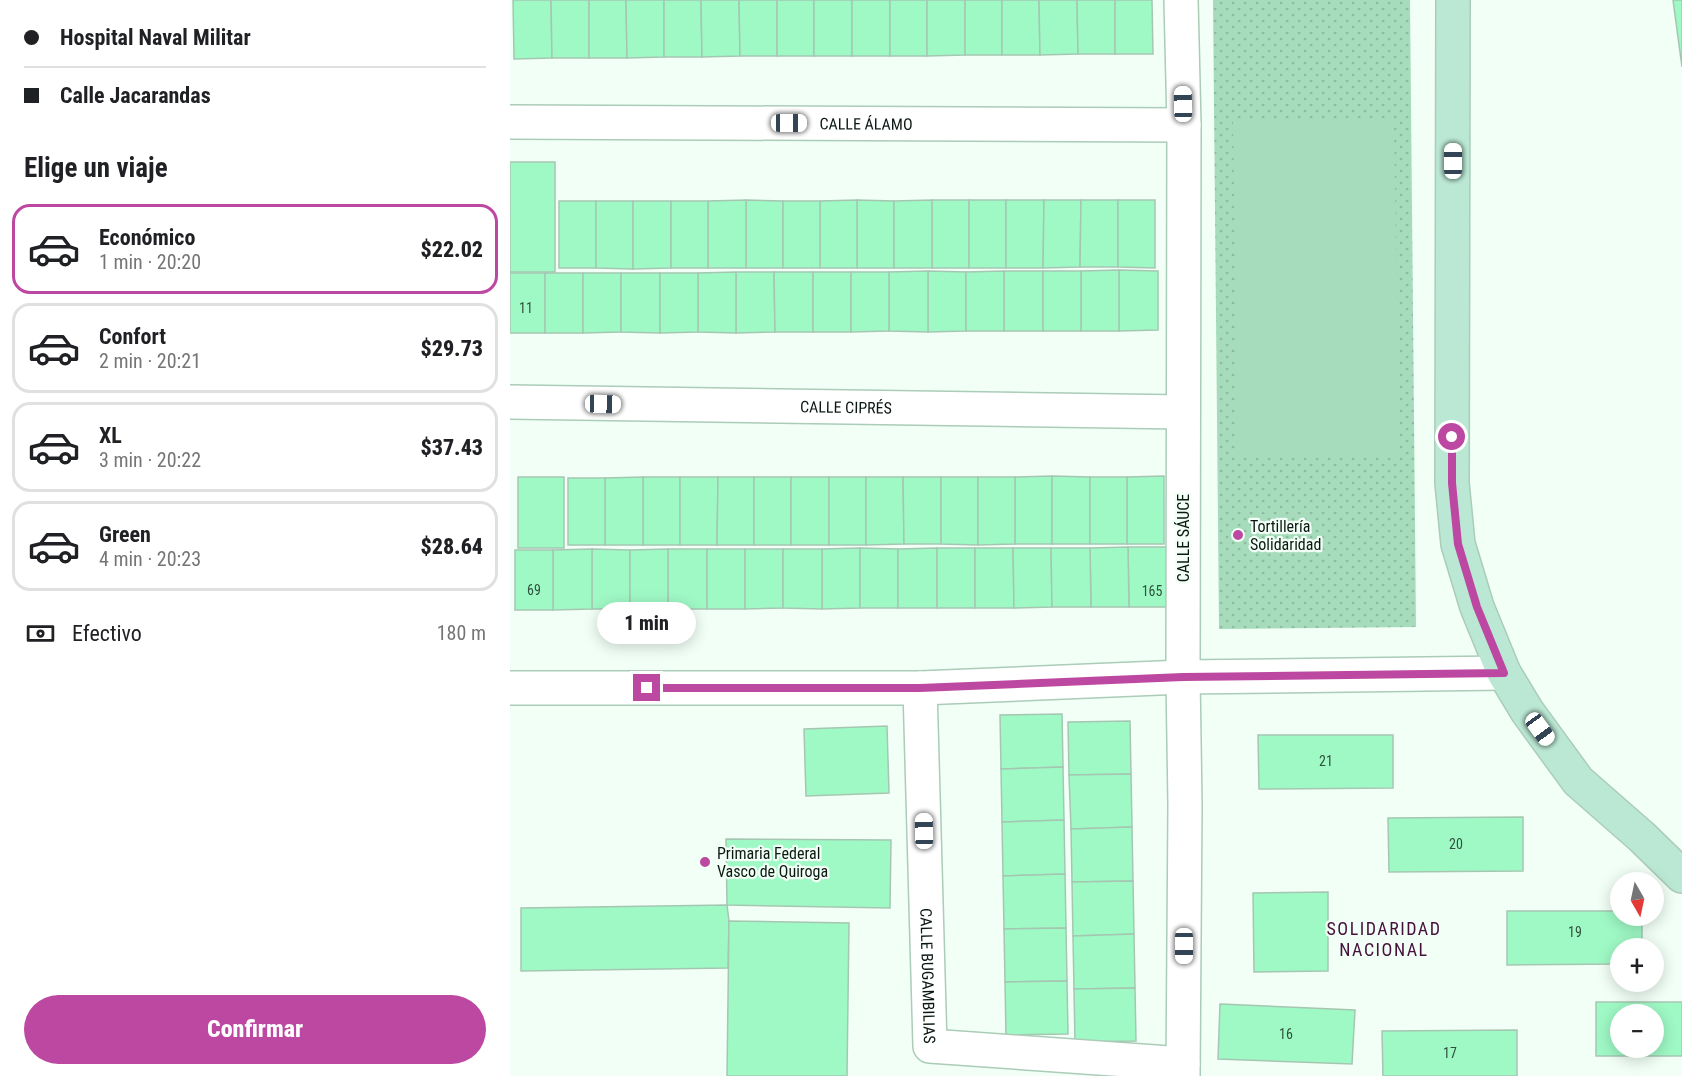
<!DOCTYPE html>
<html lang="es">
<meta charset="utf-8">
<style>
body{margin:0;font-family:"Roboto Condensed",sans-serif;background:#f6f6f6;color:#202124;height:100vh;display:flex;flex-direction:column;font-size:22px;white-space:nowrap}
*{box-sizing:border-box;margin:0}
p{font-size:20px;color:#757577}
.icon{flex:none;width:33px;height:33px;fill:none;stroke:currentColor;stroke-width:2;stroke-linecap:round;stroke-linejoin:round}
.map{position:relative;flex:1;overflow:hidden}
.details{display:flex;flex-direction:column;background:#fff;width:510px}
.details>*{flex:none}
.hud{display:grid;align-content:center;height:132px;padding:0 24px;background:#fff}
.needle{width:39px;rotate:171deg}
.tools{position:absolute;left:1100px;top:872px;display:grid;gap:12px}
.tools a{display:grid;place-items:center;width:54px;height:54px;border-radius:50%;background:#fff;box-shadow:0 3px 15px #0003;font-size:30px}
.end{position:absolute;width:27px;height:27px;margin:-14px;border:8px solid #bd48a1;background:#fff;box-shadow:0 0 0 3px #fff}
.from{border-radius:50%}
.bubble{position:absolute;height:42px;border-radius:21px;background:#fff;box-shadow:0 3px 15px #0003;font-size:20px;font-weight:800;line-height:42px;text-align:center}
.car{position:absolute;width:18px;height:36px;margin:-18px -9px;border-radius:8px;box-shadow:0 0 4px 2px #0007;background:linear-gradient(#fff 24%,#345 0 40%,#fff 0 76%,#345 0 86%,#fff 0)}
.hud b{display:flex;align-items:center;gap:21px;height:57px;font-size:22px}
.hud b+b{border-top:2px solid #e0e0e0}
.hud i{width:15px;height:15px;background:#202124}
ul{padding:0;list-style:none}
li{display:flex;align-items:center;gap:18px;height:90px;margin:0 12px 9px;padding:0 12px;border:3px solid #e0e0e0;border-radius:18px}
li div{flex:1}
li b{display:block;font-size:22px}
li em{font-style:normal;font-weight:800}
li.on{border-color:#bd48a1}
li>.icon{width:54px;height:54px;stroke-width:1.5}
h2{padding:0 24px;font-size:27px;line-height:72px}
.pay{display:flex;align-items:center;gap:15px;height:66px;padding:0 24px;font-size:22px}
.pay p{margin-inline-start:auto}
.cta{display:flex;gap:12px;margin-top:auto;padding:12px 24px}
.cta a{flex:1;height:69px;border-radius:36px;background:#bd48a1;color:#fff;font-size:24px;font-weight:800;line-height:69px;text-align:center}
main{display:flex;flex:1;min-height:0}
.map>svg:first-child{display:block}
.grass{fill:url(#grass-dots)}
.garden{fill:#a6dcbb}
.building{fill:#9ff9c5;stroke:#a5c7b2;stroke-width:1.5;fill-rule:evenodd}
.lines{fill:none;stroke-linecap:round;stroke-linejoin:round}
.street-casing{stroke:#abccb8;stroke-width:36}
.secondary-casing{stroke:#abccb8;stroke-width:36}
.street{stroke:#fff;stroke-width:33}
.secondary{stroke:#bbe8d5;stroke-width:33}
.route{stroke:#bd48a1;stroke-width:8}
.poi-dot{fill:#bd48a1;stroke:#f1fff6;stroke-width:2}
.labels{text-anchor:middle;stroke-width:4.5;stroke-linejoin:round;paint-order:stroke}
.number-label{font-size:14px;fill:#30503e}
.street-label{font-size:16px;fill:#0b1811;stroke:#f1fff6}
.poi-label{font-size:16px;fill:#0b1811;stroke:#f1fff6;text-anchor:start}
.neighbourhood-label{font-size:18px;letter-spacing:1.5px;fill:#470f3b;stroke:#f1fff6}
</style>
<main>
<section class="details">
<div class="hud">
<b><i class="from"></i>Hospital Naval Militar</b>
<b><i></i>Calle Jacarandas</b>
</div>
<h2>Elige un viaje</h2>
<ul>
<li class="on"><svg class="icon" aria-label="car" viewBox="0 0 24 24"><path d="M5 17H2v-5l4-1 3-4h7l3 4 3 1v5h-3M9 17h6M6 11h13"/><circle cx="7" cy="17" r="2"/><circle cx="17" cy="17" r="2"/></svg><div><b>Económico</b><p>1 min · 20:20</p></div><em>$22.02</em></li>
<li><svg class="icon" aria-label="car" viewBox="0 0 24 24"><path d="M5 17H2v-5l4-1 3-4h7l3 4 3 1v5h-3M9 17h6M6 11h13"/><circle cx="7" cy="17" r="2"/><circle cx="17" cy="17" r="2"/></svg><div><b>Confort</b><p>2 min · 20:21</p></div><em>$29.73</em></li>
<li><svg class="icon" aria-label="car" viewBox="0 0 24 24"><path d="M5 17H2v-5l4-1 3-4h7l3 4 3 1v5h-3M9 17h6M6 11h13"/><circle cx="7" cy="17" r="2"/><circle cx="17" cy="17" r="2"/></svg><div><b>XL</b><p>3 min · 20:22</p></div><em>$37.43</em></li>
<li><svg class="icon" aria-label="car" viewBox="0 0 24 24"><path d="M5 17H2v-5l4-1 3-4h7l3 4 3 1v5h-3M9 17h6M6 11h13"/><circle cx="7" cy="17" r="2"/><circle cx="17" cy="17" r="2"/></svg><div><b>Green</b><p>4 min · 20:23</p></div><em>$28.64</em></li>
</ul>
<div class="pay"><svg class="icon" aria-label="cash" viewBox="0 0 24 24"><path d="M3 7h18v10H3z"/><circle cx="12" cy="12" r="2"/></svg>Efectivo<p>180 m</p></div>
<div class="cta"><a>Confirmar</a></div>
</section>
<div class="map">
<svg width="1172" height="1076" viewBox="0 0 1172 1076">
<defs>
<pattern id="grass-dots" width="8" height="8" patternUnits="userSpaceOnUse" patternTransform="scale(1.5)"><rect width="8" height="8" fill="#a6dcbb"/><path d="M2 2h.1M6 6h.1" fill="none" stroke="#8ebca0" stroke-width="1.8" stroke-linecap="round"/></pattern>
</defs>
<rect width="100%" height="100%" fill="#f1fff6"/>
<!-- grass -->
<path class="grass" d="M703,0H900L906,627L709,629Z"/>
<!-- garden -->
<path class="garden" d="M884,118L889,456L728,458L723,120Z"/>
<!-- building -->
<g class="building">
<path d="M3,0H41L42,58L4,59Z"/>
<path d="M41,0H79V58H42Z"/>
<path d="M79,0H116L117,58H79Z"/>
<path d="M116,0H154V57L117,58Z"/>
<path d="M154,0H191L192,57H154Z"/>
<path d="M191,0H229L230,56L192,57Z"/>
<path d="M229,0H267V56H230Z"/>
<rect x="267" y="0" width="37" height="56"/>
<rect x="304" y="0" width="38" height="56"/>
<rect x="342" y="0" width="38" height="56"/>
<rect x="380" y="0" width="37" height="56"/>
<path d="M417,0H455V55L417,56Z"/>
<rect x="455" y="0" width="37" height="55"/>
<path d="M492,0H529L530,55H492Z"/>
<path d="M529,0H567L568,54L530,55Z"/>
<path d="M567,0H605V54H568Z"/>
<path d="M605,0H642L643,54H605Z"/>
<path d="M1163,0H1172V67Z"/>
<rect x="0" y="162" width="45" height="110"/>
<path d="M236,200L273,201V268H236Z"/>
<path d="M236,200V268H198V201Z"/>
<path d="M347,200L384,201V268H347Z"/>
<path d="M347,200V268H310V201Z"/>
<rect x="422" y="200" width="37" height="68"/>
<path d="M422,200V268H384V201Z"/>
<rect x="459" y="200" width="37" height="68"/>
<path d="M496,200H534L533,268H496Z"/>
<path d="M534,200H571L570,267L533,268Z"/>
<path d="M571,200H608V267H570Z"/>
<path d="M608,200H645V268L608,267Z"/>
<rect x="49" y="201" width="37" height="67"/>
<path d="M86,201H123V269L86,268Z"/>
<path d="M123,201H161V268L123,269Z"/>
<rect x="161" y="201" width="37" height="67"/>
<rect x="273" y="201" width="37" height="67"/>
<path d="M609,270L648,271V330L609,331Z"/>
<path d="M609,270V331H571V271Z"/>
<path d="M418,271L456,272V331L418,332Z"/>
<path d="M418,271V332L379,331V272Z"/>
<rect x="494" y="271" width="39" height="60"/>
<path d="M494,271V331H456V272Z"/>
<rect x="533" y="271" width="38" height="60"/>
<path d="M226,272H264L265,332L226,333Z"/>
<path d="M226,272V333L188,332V273Z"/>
<path d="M264,272H303V332H265Z"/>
<rect x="303" y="272" width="38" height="60"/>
<path d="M341,272H379V331L341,332Z"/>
<rect x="0" y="273" width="35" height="60"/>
<rect x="35" y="273" width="38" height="60"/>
<path d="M73,273H111V332L73,333Z"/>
<path d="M111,273H150V333L111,332Z"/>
<path d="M150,273H188V332L150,333Z"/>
<path d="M542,476V544H505V477Z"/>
<path d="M542,476L580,477V544H542Z"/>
<path d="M654,476V544H617V477Z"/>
<rect x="8" y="477" width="46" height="71"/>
<rect x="133" y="477" width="37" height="68"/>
<path d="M133,477V545H95V478Z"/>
<path d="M170,477H208L207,545H170Z"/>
<path d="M208,477H244V545H207Z"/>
<rect x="244" y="477" width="37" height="68"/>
<rect x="281" y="477" width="38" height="68"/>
<rect x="319" y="477" width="37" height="68"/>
<path d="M356,477H393L394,544L356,545Z"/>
<path d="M393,477H431V544H394Z"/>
<path d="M431,477H468V545L431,544Z"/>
<path d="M468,477H505V544L468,545Z"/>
<rect x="580" y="477" width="37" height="67"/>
<rect x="58" y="478" width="37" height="67"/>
<path d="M618,547H657V607H619Z"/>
<path d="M618,547L619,607H581L580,548Z"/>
<path d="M350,548V608L312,609V549Z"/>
<path d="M350,548L388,549V608H350Z"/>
<path d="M427,548V608H388V549Z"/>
<rect x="427" y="548" width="38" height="60"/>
<path d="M465,548H503L504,608H465Z"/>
<path d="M503,548H541L542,607L504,608Z"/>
<path d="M541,548H580L581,607H542Z"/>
<path d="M82,549L120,550V609H82Z"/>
<path d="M82,549V609L43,610V550Z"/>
<rect x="158" y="549" width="39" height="60"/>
<path d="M158,549V609H120V550Z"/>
<rect x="197" y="549" width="38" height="60"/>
<path d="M235,549H273V608L235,609Z"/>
<path d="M273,549H312V609L273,608Z"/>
<rect x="5" y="550" width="38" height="60"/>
<path d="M552,714L553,767L491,769L490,715Z"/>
<path d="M620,721L621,774L559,775L558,722Z"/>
<path d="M377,726L379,793L296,796L294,729Z"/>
<path d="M748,735H883V788L749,789Z"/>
<path d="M553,767L554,820L492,822L491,769Z"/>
<path d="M621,774L622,827L561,829L559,775Z"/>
<path d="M1013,817V871L879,872L878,818Z"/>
<path d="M554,820L555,874L493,876L492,822Z"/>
<path d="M622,827L623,881L562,882L561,829Z"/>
<path d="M216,839L381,840L380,908L217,905Z"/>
<path d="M555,874L556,928L494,929L493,876Z"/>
<path d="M623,881L624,934L563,936L562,882Z"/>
<path d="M818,892V971L744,972L743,893Z"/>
<path d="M217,905L219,921L218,968L11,971V908Z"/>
<path d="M997,911H1110V915H1132V948H1110V964L997,965Z"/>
<path d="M219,921L339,923L337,1076H217Z"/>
<path d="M556,928L557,981L495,982L494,929Z"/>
<path d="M624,934L625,988L564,989L563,936Z"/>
<path d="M557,981L558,1034L496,1035L495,982Z"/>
<path d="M625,988L626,1041L565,1042L564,989Z"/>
<path d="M1086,1002H1172V1056H1086ZM1110,1014H1143V1047H1110Z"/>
<path d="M710,1004L845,1010L842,1064L708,1059Z"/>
<path d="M1007,1030V1076H873L872,1031Z"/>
</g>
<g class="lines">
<defs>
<g id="street">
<path d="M671,0L674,125L673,677L675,805L673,1076"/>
<path id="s1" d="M0,122L674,125"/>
<path id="s2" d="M0,402L673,412"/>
<path d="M0,688H410L673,677L994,673"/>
<path id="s3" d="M410,688L420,1046L673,1064"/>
</g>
<path id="secondary" d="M943,0L942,483L948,544L967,607L994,673L1017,711L1068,781L1132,837L1172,876"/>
</defs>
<!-- street casing -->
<use href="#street" class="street-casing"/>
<!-- secondary casing -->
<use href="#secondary" class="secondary-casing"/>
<!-- street -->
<use href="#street" class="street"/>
<!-- secondary -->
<use href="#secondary" class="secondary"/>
</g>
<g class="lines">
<!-- route -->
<path class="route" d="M137,688H410L673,677L994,673L967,607L948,544L942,483V437"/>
</g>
<!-- markers -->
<g class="poi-dot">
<circle cx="728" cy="535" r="6"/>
<circle cx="195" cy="862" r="6"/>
</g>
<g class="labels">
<!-- number labels -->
<g class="number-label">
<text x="16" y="313">11</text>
<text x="24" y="595">69</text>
<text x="642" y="596">165</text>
<text x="816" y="766">21</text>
<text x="946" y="849">20</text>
<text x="1065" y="937">19</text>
<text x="776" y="1039">16</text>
<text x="940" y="1058">17</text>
</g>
<!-- street labels -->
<g class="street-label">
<text dy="6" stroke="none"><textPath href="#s1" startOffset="356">CALLE ÁLAMO</textPath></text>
<text dy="6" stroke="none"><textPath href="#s2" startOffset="336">CALLE CIPRÉS</textPath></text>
<text transform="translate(673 538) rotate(-90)" y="6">CALLE SÁUCE</text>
<text dy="6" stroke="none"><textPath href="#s3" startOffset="288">CALLE BUGAMBILIAS</textPath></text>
</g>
<!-- poi labels -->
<g class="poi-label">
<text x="740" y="532">Tortillería<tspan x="740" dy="18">Solidaridad</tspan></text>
<text x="207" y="859">Primaria Federal<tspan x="207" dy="18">Vasco de Quiroga</tspan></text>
</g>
<!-- neighbourhood labels -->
<g class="neighbourhood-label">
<text x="874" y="935">SOLIDARIDAD<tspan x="874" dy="21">NACIONAL</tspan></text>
</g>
</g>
</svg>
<div class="tools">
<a><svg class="needle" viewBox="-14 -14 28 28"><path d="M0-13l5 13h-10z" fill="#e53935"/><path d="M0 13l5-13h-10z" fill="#757577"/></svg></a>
<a>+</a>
<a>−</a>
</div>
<i class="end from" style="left:942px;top:437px"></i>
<i class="end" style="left:137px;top:688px"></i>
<div class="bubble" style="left:87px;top:602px;width:99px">1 min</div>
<i class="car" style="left:673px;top:104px;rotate:359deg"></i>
<i class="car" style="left:279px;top:123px;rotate:90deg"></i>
<i class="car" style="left:943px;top:161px;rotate:0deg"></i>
<i class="car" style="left:93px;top:404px;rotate:91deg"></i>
<i class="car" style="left:1030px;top:729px;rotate:144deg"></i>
<i class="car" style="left:414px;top:831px;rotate:359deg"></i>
<i class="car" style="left:674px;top:946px;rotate:180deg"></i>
</div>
</main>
